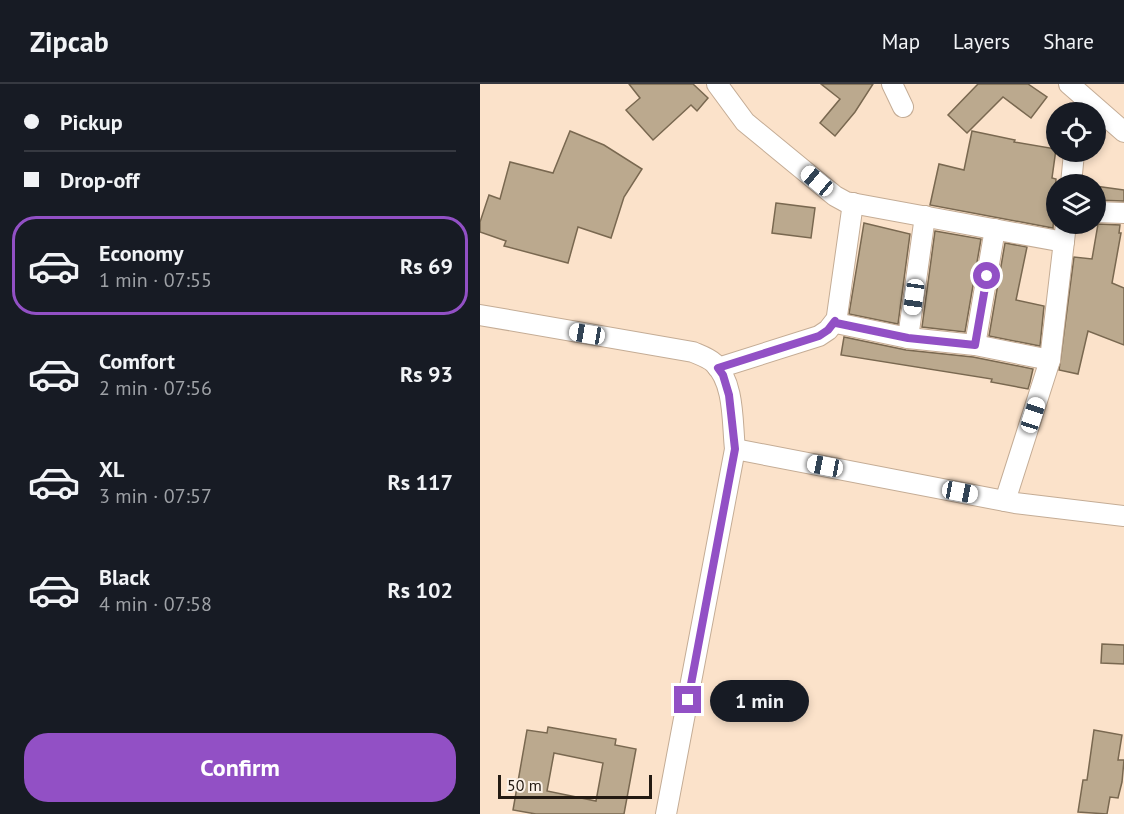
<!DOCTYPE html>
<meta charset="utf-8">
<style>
body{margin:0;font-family:"PT Sans",sans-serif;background:#242831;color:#f1f3f6;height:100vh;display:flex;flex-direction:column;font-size:22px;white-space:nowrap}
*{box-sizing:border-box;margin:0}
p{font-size:20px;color:#9ea1a6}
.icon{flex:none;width:33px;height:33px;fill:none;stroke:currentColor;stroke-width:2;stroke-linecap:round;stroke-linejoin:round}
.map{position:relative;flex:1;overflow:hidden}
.drawer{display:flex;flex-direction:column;background:#171b24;width:480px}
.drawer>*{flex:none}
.guide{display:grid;align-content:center;height:132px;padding:0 24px;background:#171b24}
.tools{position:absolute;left:566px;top:18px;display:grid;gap:12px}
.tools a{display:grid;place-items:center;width:60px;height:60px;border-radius:50%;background:#171b24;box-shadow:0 3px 9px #0003;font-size:30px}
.scale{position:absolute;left:18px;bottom:15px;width:154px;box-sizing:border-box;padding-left:6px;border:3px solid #231a12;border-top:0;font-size:16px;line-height:21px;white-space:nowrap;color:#231a12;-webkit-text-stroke:4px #fcf2e8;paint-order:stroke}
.end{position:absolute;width:27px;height:27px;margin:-14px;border:8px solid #9250c5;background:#fff;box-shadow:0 0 0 3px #fff}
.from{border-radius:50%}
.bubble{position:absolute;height:42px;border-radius:21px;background:#171b24;box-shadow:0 3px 9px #0003;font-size:20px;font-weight:600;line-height:42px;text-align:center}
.car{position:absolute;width:18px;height:36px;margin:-18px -9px;border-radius:8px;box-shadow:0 0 4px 2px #0007;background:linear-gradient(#fff 24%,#345 0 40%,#fff 0 76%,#345 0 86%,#fff 0)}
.guide b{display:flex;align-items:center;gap:21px;height:57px;font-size:22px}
.guide b+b{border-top:2px solid #363941}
.guide i{width:15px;height:15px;background:#f1f3f6}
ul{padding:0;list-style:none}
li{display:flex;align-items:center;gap:18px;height:99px;margin:0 12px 9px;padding:0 12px;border:3px solid transparent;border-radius:24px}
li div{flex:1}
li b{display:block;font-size:22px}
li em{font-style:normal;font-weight:600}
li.active{border-color:#9250c5}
li>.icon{width:54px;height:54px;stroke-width:1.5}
.button{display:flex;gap:12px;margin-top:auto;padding:12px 24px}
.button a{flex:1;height:69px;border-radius:24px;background:#9250c5;color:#fff;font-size:24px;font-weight:600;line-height:69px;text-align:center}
header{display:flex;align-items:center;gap:36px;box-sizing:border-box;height:84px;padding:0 30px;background:#171b24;border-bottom:2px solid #363941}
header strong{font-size:28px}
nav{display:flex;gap:33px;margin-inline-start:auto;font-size:21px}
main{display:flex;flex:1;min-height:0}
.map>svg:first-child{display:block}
.building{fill:#bba98e;stroke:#796850;stroke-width:1.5;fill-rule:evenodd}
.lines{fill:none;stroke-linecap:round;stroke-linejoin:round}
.street-casing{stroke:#c4ac95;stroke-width:22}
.street{stroke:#fff;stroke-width:20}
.route{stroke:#9250c5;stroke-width:8}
</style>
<header>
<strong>Zipcab</strong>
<nav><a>Map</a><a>Layers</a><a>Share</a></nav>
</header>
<main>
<section class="drawer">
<div class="guide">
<b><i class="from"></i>Pickup</b>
<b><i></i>Drop-off</b>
</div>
<ul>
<li class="active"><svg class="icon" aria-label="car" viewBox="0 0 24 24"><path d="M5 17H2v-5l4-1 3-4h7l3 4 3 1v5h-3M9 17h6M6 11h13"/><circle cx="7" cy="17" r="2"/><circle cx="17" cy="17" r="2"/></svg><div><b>Economy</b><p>1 min · 07:55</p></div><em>Rs 69</em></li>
<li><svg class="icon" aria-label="car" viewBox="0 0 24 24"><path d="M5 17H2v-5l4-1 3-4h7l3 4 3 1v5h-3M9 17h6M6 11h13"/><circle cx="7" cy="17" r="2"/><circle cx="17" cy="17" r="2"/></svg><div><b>Comfort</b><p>2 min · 07:56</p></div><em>Rs 93</em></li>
<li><svg class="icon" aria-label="car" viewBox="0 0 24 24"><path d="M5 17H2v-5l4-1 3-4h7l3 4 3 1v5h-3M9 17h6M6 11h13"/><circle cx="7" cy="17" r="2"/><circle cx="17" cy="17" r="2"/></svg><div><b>XL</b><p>3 min · 07:57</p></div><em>Rs 117</em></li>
<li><svg class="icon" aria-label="car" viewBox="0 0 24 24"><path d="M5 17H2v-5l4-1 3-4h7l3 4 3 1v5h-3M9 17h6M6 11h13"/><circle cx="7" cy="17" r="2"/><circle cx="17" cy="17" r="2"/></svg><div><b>Black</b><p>4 min · 07:58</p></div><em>Rs 102</em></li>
</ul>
<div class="button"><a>Confirm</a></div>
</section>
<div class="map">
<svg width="644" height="730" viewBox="0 0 644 730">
<rect width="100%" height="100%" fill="#fbe2ca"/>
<!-- building -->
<g class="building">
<path d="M149,0H213L228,14L217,27L211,21L173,56L146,26L160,14Z"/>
<path d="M341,0H393L375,28L355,52L340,39L360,15Z"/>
<path d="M498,0H548L567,13L551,34L523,13L487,49L468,31Z"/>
<path d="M90,47L124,61L162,85L144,113L131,154L98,143L88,179L24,162L26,157L0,148V138L9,111L20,115L30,78L73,89Z"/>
<path d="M492,47L535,56L534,58L576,65L572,94L576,95L573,144L450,121L459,80L484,86Z"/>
<path d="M615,102L644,106V117L615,116Z"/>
<path d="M296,119L335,124L331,154L292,149Z"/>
<path d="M384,139L430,150L418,240L369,230Z"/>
<path d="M618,140L640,141L639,149H641L632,199L644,204V261L608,247L598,290L579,286L594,173L612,175Z"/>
<path d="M455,147L501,155L485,248L442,243Z"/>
<path d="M525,159L547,163L536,216L564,222L560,262L509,252Z"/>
<path d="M364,253L426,266L493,273L553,285L550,298L548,305L511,298L512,295L361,271Z"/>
<path d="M622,560L644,561V580L621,579Z"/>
<path d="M68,643L136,655L135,661L156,665L144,730H56L33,726L47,646L67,649ZM74,669L123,679L116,717L67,707Z"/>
<path d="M614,646L642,651L638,676H644L642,698L638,714L630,713L627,730L598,728L603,696H607Z"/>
</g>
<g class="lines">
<defs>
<g id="street">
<path d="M237,0L265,38L355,112L366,118L584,158"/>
<path d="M412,0L423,23"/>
<path d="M589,0L644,48"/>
<path d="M591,100L594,69"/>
<path d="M615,128L644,129"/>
<path d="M0,231L213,268C220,271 229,274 234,279C255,299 252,339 255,365L186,730"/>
<path d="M356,239L428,254L495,261L570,276"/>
<path d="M428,254L445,132"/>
<path d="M495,261L515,145"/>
<path d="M238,284L339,252L348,246L355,237L356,239L373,119"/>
<path d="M255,365L535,419L644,432"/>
<path d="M525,417L570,276L586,140"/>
</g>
</defs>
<!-- street casing -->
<use href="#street" class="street-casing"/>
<!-- street -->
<use href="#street" class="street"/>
</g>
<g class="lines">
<!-- route -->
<path class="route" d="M208,616L255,365L249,311L243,291L238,284L339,252L348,246L355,237L356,239L428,254L495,261L507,192"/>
</g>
</svg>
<div class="tools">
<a><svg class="icon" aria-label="locate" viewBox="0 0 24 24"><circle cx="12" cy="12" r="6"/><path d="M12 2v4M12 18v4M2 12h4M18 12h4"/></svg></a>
<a><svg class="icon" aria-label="layers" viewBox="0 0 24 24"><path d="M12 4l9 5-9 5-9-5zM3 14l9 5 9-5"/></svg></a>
</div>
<div class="scale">50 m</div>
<i class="end from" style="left:507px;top:192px"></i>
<i class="end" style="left:208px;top:616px"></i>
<div class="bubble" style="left:230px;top:596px;width:99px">1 min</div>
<i class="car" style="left:337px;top:97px;rotate:310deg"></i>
<i class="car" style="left:434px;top:213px;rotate:188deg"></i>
<i class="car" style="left:107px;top:250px;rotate:280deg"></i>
<i class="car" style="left:553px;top:331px;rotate:18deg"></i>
<i class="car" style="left:345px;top:382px;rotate:281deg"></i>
<i class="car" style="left:480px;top:408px;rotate:101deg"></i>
</div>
</main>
